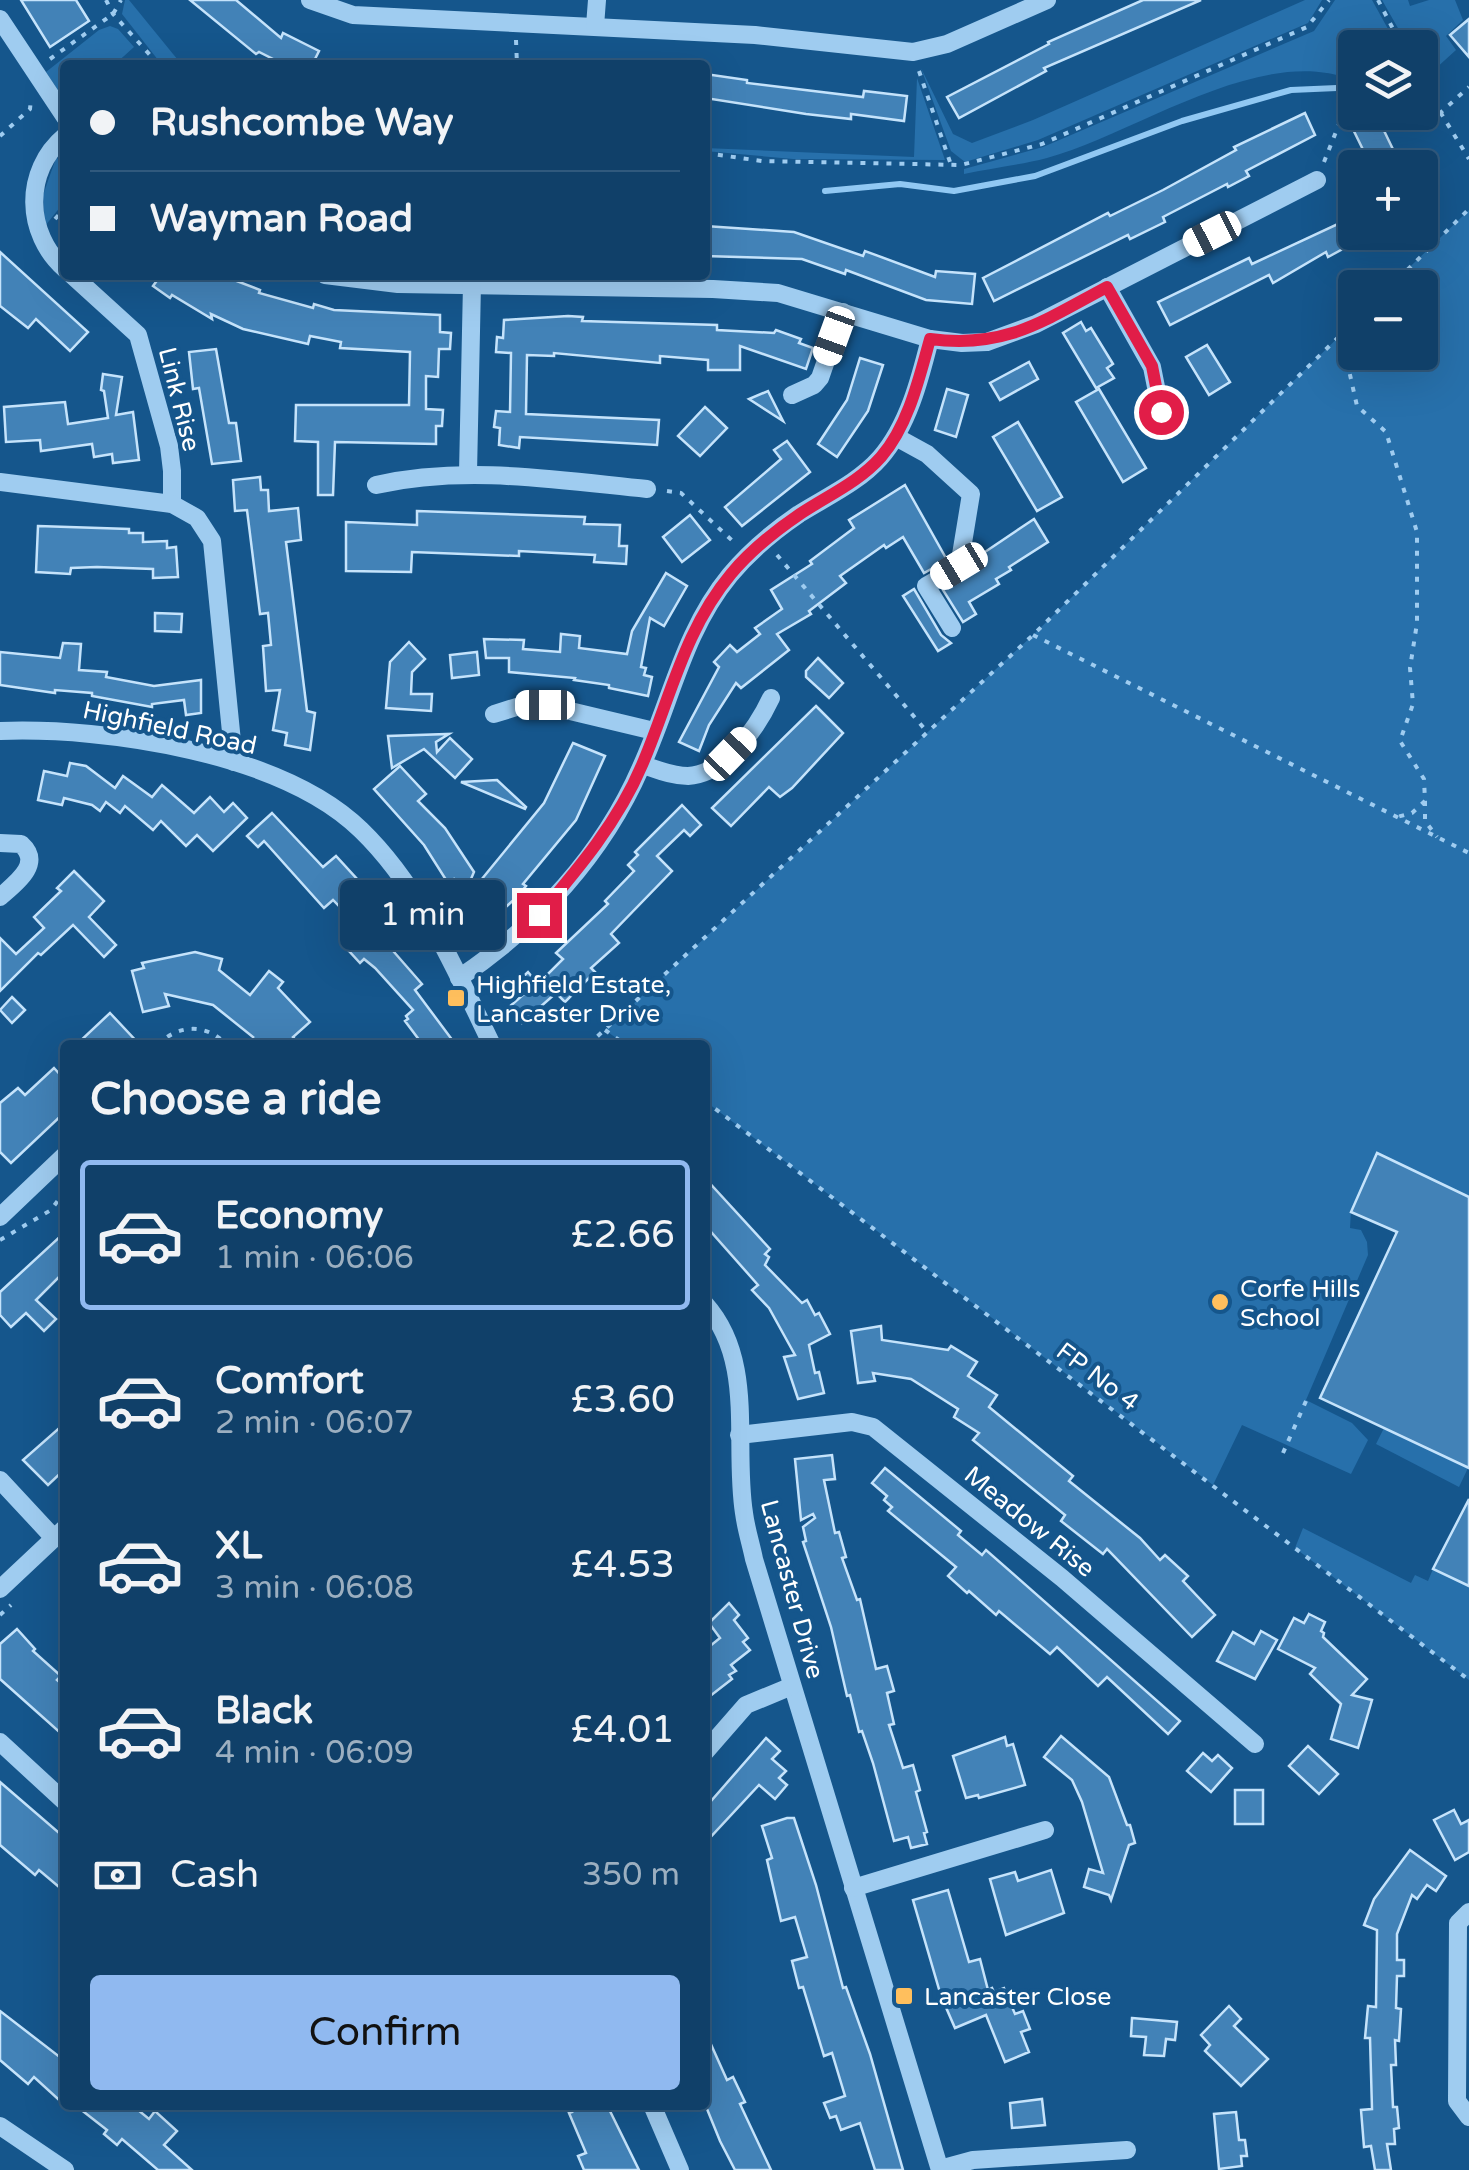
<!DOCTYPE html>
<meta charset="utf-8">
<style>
body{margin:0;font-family:"Varela Round",sans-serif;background:#1e4b71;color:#f1f3f6;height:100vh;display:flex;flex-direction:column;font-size:38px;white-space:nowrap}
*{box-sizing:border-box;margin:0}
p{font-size:32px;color:#9cafc0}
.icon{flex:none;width:55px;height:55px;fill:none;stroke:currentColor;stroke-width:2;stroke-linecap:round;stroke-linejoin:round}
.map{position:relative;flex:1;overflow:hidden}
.drawer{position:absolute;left:60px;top:1040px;width:650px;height:1070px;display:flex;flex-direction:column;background:#104069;border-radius:10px;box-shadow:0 10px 40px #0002,0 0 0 2px #30597d}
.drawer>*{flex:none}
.banner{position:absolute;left:60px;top:60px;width:650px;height:220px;border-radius:10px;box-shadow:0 10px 40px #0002,0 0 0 2px #30597d;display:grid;align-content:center;height:220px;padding:0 30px;background:#104069}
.buttons{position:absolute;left:1338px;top:30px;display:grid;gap:20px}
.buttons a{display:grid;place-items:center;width:100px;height:100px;border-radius:10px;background:#104069;box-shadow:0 10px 40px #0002,0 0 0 2px #30597d;font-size:50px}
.end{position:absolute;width:45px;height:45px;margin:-22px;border:12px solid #e11d48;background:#fff;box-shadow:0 0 0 5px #fff}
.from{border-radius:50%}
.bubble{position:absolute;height:70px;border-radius:10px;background:#104069;box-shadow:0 10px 40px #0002,0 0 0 2px #30597d;font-size:32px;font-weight:600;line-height:70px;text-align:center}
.car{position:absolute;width:30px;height:60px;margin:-30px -15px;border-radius:12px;box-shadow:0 0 8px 2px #0007;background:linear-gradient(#fff 24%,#345 0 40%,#fff 0 76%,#345 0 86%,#fff 0)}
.banner b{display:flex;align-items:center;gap:35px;height:95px;font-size:38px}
.banner b+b{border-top:2px solid #30597d}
.banner i{width:25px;height:25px;background:#f1f3f6}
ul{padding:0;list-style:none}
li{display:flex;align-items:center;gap:30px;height:150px;margin:0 20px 15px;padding:0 10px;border:5px solid transparent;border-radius:10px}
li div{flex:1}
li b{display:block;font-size:38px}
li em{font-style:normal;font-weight:600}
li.active{border-color:#90b9f0}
li>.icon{width:90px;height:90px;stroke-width:1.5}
h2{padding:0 30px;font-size:45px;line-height:120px}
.pay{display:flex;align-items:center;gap:25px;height:110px;padding:0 30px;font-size:38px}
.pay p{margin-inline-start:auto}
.cta{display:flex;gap:20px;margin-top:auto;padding:20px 30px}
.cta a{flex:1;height:115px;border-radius:10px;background:#90b9f0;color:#111;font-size:40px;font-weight:600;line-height:115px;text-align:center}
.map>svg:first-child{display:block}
.green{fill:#2770ab}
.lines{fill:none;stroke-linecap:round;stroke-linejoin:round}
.stream{stroke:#91c8f3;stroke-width:6}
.building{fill:#4282b7;stroke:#c5e3fb;stroke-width:2.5}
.path{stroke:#9fccf0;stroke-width:4;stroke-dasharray:5 8;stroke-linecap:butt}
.minor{stroke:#9fccf0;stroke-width:18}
.route{stroke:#e11d48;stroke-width:12}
.poi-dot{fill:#ffbf5d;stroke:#15568c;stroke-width:4}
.labels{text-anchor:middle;stroke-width:8;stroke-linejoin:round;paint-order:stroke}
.street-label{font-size:25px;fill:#fff;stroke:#15568c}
.poi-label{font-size:25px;fill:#fff;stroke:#15568c;text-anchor:start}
</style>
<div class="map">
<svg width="1469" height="2170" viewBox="0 0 1469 2170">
<rect width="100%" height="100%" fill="#15568c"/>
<!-- green -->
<g class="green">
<path d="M125,0H129L182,65H162L122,14Z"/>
<path d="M1305,0H1322L1308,23L1038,140L965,162L951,151L921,68L953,134L972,143L1033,120Z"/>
<path d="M1335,0H1372L1398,47L1355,48L1352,80C1261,43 1135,134 1047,158C1020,165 992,168 964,174V169L1043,147L1314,31Z"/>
<path d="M1382,0H1408L1410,6L1429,0H1455L1463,20L1446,36L1456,50L1434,70L1420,55V48L1413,47L1403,37Z"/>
<path d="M110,26L118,29L134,47L114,65H65V101L46,72L99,30Z"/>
<path d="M917,78L945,160L793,159L705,151V148L914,157Z"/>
<path d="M56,158L65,162V201L45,226L43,195Z"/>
<path d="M1469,210V1197L1377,1154L1351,1211L1350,1228L1361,1230L1367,1242L1368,1255L1306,1400L1352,1423L1368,1440L1351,1474L1242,1425L1213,1485L705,1101V1045H626L605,1030L1033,635L1355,321V352H1420V288L1389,287Z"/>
<path d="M1384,1428L1468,1468L1459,1487L1376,1444Z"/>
<path d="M1303,1528L1411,1583L1415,1575L1428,1581L1433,1569L1469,1586V1680L1295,1548Z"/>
</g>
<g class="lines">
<!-- stream -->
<path class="stream" d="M825,191L900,184L954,191L1035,176L1182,121L1291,90L1337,88"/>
</g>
<!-- building -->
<g class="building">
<path d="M21,0H76L89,21L50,47Z"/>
<path d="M190,0H236L281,38L283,33L319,51L312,65H285L259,52L256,54Z"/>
<path d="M1143,0H1201L1044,68L1046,71L959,118L947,97L1049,44L1048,42Z"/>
<path d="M1469,19V57L1450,35Z"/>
<path d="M705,74L747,80V83L863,97L864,91L907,96L904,121L851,114V119L806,114L705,98Z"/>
<path d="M1360,112H1375L1402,168H1372L1348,119Z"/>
<path d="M1305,113L1315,135L1246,171L1249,176L1228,187L1227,184L1163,217L1165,222L1130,239L1128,235L994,301L983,278L1108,213L1110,216L1163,190L1236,150L1234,147Z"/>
<path d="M1355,216V239L1348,242L1350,245L1328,257L1326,252L1273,283L1269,275L1170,325L1158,302L1249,258L1252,264Z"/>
<path d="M705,226L794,232L863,256L865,251L935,277L936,271L975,274L972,304L926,300L846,270L845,274L802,259L705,256Z"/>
<path d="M0,252L88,332L70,351L36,319L28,328L0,306Z"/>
<path d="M161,275H221L260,290L259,293L313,308L314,304L334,310L440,315V332L451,333L450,349H439L438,377L426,376V409L443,410L442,426H436V444L335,442L333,495H318V442L295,441L296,405H409L410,352L340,348L341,342L310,336L308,344L243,329L211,314L212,319L172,295L170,298L153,286Z"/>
<path d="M568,316L583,317L582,321L717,325V330L774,333L776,330L801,339L799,343L813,348L806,369L740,346V370H708V360L660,356V363L554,353V356L527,355L526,414L659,420L657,445L520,437L519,448L499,445L500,428L494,427L496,411L510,412L511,353L496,352L497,337L503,338L504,320Z"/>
<path d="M1081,322L1086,331L1091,328L1113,364L1107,368L1114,378L1096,388L1063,333Z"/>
<path d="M1207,345L1230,382L1209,395L1186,357Z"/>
<path d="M216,349L229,423H236L241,461L212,464L199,388L193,389L189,352Z"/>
<path d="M860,358L883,365L868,411L837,457L818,444L847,400Z"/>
<path d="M1029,362L1038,379L1000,400L990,383Z"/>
<path d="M103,374L122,377L116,415L133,412L139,460L113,463L112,454L94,457L92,444L41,451L40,440L6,442L4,407L65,402L68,424L108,418L104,391L101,390Z"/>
<path d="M947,389L968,395L956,437L935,430Z"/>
<path d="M1099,389L1146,468L1123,482L1076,402Z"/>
<path d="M768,391L783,421L749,399Z"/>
<path d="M705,407L727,428L700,456L678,436Z"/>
<path d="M1018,422L1062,497L1037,511L993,437Z"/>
<path d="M787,441L810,472L742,526L725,507L781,459L774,450Z"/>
<path d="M260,477L261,490H268L269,511L298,508L301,540L286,542L307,711L315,713L310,750L285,745L287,733L273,730L280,690L266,691L263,646L271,645L268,613L260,614L247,510L235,511L233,480Z"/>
<path d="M905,485L947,560L924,573L903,537L886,548L884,545L840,576L846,583L809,611L811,614L777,634L789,650L741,688L736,683L709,725L699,751L679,742L719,667L714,662L730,645L737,652L760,634L755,628L782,609L771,590L812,564L810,561L854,528L849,520Z"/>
<path d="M417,511L585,517L584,524L620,525L619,546H627L626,564L594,562L595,555L556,553L519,551V556L412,552L411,572L346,571V522L417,525Z"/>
<path d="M690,515L710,540L682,562L663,537Z"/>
<path d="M1034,519L1048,542L1009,567L1011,570L996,579L999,584L969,602L976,614L963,622L943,590L969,575L972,568L983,561L979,556Z"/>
<path d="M38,526L129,529V533H143V542L167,541V548L176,547L178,577L153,578V569L97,567L71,568L70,574L36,572Z"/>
<path d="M666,573L687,586L664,626L650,618L641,667L646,668L644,675L652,677L648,696L609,688V685L574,680L575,678L509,672V658H486L484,639L524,640L523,649L560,652L561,634L580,636L579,648L627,654L632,631Z"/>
<path d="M914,589L941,635L951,643L938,651L903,596Z"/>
<path d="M155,613L182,614L181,632L155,631Z"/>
<path d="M409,642L425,659L412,672L411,694H432L431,711L386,708L390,662Z"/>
<path d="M63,643L81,644L79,670L107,672L106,677L154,686L201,680V713L186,715L184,700L152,704V707L92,696V693L55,690V693L0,685V652L60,658Z"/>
<path d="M477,652L479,675L452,678L450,655Z"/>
<path d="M818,658L843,683L829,698L806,677V671Z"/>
<path d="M816,706L843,733L792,788L780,797L769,787L731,826L712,808Z"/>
<path d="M449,734L436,742L437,752L450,738L472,759L455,778L424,749L392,768L388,736Z"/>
<path d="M573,743L605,756L576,820L523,884L526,886L517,897L490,921L468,896L544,803Z"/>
<path d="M70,763L86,766L115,788L123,776L152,797L162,785L194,813L210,797L224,812L233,803L247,818L213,851L197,835L186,846L161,821L153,830L125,806L120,813L106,802L100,811L92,805L64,798L62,805L38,800L44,771L67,776Z"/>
<path d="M400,766L426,794L418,801L445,828L474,872L465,893L454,879L448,883L424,845L374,789Z"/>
<path d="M497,780L526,807L525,809L461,782Z"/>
<path d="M682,805L701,825L690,836L684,830L657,856L672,871L611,934L619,943L591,968L595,972L565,1002L556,993L522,1023L508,1008L523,995L514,985L528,972L538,984L563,959L556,953L608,904L605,901L634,871L628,865L638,855L635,852Z"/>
<path d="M272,813L323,867L336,856L357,879L351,884L378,911L373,917L400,947L394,952L422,984L415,990L456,1045H423L405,1021L408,1019L406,1016L413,1010L375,968L364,959L360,963L349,951L366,934L333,900L324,908L264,841L258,847L247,836Z"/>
<path d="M74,871L104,901L89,917L116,945L104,957L73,925L41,955L38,953L0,991V938L16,954L44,928L34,917L61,891L57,888Z"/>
<path d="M195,952L222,959L219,970L250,995L269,971L283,982L278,988L310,1022L293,1037L300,1045H244L253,1037L213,1005L165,994L169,1006L143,1012L132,971L144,968L142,963Z"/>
<path d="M12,997L25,1010L12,1023L0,1010Z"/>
<path d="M110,1013L140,1045H76Z"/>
<path d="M54,1068L65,1080V1112L11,1163L0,1152V1103L18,1088L25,1095Z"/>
<path d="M1377,1153L1469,1197V1468L1320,1398L1397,1232L1351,1212Z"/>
<path d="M705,1178L770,1249L765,1254L769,1257L765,1265L802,1303L807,1300L815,1315L819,1313L830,1334L809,1345L815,1373L819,1372L824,1393L798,1399L784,1357L795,1355L769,1308L752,1290L758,1285L705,1225Z"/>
<path d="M65,1232V1271L36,1300L56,1319L44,1331L26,1313L11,1327L0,1315V1292Z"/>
<path d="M881,1326L882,1340L948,1350L951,1346L977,1362L968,1376L997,1395L989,1407L1073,1476L1069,1481L1140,1538L1160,1560L1165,1555L1188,1576L1183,1581L1215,1615L1192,1637L1107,1549L1103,1554L1061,1521L1065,1515L973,1440L979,1433L954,1417L958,1409L911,1379L873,1373L875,1381L858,1383L851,1331Z"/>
<path d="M65,1423V1469L48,1485L23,1460Z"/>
<path d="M832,1455L835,1479L824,1480L835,1533L839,1532L846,1557L842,1558L857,1600L860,1599L876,1669L887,1666L894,1691L887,1693L894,1724L889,1725L903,1768L913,1765L920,1790L916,1792L927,1832L924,1833L927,1844L911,1848L908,1837L894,1841L873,1763L862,1731L859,1732L850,1695L847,1696L831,1627L803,1542L806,1541L803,1527L815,1518L813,1514L801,1520L795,1459Z"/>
<path d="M885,1468L961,1531L958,1535L982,1555L986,1550L1180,1721L1168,1734L1107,1677L1098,1686L1057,1647L1050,1654L999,1611L996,1615L969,1591L967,1593L948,1576L956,1567L888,1511L892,1507L884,1500L887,1496L872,1483Z"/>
<path d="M1469,1499V1586L1433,1569Z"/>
<path d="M729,1603L739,1615L734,1620L748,1638L743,1642L750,1650L731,1665L736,1671L729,1675L732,1679L705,1700V1650L720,1638L709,1623Z"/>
<path d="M1309,1614L1325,1622L1321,1631L1324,1633L1323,1637L1367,1679L1352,1695L1372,1700L1358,1748L1331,1739L1341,1704L1310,1674L1315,1668L1278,1649L1294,1618L1304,1623Z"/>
<path d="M17,1629L35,1649L33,1651L61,1676L57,1680L65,1687V1737L0,1679V1644Z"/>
<path d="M1261,1631L1277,1640L1255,1679L1217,1661L1233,1632L1254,1644Z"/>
<path d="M1061,1736L1109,1777L1127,1825H1130L1135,1843L1129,1845L1111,1900L1109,1895L1084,1887L1089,1869L1103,1873L1082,1802L1072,1780L1044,1757Z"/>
<path d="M1005,1737L1007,1746L1013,1744L1025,1785L979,1798L978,1795L966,1798L953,1756Z"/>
<path d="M766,1738L780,1751L772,1759L786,1771L779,1778L787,1785L775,1799L759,1785L705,1843V1808Z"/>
<path d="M1308,1746L1338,1774L1319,1794L1289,1766Z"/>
<path d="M1203,1753L1212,1761L1218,1755L1232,1768L1211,1792L1187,1771Z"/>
<path d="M0,1782L65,1838V1892L39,1870L35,1875L0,1845Z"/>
<rect x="1235" y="1790" width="28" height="34"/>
<path d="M1454,1810L1461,1824L1469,1820V1852L1455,1860L1434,1820Z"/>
<path d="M787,1818H794L816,1885L843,1988L846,1987L870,2054L903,2170H875L860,2123L841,2130L836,2116L830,2118L824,2103L845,2096L832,2053L824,2056L803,1987L799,1988L792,1961L807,1957L795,1917L781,1921L767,1860L772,1858L762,1826Z"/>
<path d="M1410,1850L1446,1876L1436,1891L1427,1885L1417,1899L1412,1895L1397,1934V1960H1404V1976H1397L1396,2008L1401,2009L1399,2041L1395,2040L1396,2065H1391L1393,2107H1397L1399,2128L1394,2129L1395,2144H1387L1391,2170H1375L1371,2146L1364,2147L1361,2110L1372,2109L1370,2038H1365L1368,2006L1376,2007L1377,1930L1364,1925L1374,1899Z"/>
<path d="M1051,1870L1064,1913L1006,1935L990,1879L1015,1872L1018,1881Z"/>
<path d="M948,1890L969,1962L980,1959L988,1990L992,1988L994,1992L1004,1988L1015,2014L1023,2011L1030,2029L1021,2032L1029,2052L1005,2062L986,2015L955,2028L941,1996L913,1900Z"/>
<path d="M1229,2006L1241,2019L1234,2026L1268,2059L1241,2086L1205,2051L1210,2045L1201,2035Z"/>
<path d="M0,2011L65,2061V2091L58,2099L34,2077L28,2084L0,2060Z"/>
<path d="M1132,2018L1177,2022L1175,2040L1166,2039L1164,2056L1144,2055L1146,2037L1131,2036Z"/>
<path d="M705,2031L727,2080L733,2077L745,2102L740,2104L771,2170H735L720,2141L705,2104Z"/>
<path d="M1042,2099L1045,2125L1012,2128L1010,2103Z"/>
<path d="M75,2105H132L149,2119L155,2111L177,2131L164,2145L192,2170H158L122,2139L117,2145L104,2134L107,2130Z"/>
<path d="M569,2105H607L639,2170H584L578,2156L586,2153L569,2113L572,2112Z"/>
<path d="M1236,2112L1239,2140H1245L1247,2156H1241L1242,2166L1219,2169L1214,2114Z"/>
</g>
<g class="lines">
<!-- path -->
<g class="path">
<path d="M106,0L113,14L159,65"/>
<path d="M1378,0L1403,48"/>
<path d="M516,40L517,65"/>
<path d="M50,59L113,14L121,0"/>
<path d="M919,71L950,162"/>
<path d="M1420,79L1469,159"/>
<path d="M1439,114L1469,87"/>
<path d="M0,136L30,109L31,99"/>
<path d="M705,153L762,161L961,165L1042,144L1307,27L1329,0"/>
<path d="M1324,162L1355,84"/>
<path d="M55,219L65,208"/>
<path d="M1389,288L1469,209"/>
<path d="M1337,338L1344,348L1357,406L1386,432L1417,532V623L1410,668L1413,704L1400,741L1424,779L1425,801L1412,813L1397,817"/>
<path d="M667,491L681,493L737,545"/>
<path d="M777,555L928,733"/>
<path d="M1033,635L1469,853"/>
<path d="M1425,801V821L1437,837"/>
<path d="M605,1030L626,1045"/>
<path d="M157,1045C179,1024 206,1023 227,1045"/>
<path d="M588,1045L1033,635L1355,321"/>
<path d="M705,1101L1469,1680"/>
<path d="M0,1240L51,1210L65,1191"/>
<path d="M1283,1453L1306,1401"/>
<path d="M0,1615L11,1605"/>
</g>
<!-- minor -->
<g class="minor">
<path d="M310,0L353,15L755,35L913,52L947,44L1047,0"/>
<path d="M0,19L65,117"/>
<path d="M595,26L597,0"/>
<path d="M65,136C23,171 25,234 65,269"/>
<path d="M72,275L138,335L169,446L172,471V504"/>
<path d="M325,275L398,284L713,289L778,293L930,339L962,343L987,342L1036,324L1317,180"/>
<path d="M1107,287L1152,367L1161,412"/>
<path d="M792,395L814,385L820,378L843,312"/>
<path d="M896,437L927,454L971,494L959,567L926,586L952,628"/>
<path d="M468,473L472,284"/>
<path d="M0,482L172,504L197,518L212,541L234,762"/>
<path d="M376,485C465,465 557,480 647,489"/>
<path d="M494,714L523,705H545L654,731"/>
<path d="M0,731C107,727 282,753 361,830C421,888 456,971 492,1045"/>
<path d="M643,765C658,770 672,776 688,776C725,774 757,728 771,698"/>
<path d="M0,843L21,844C43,864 16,883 0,897"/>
<path d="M459,978C537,926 603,854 641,767C671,702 683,632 730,575C750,551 774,531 799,514C826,497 859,482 880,458C908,426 920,379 930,339"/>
<path d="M0,1217L65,1155"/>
<path d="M705,1304C756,1361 733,1443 744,1513C746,1529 751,1544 754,1559L940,2170"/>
<path d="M739,1435L852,1422L873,1427L1062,1578L1255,1744"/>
<path d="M0,1480L54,1538"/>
<path d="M0,1589L65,1528"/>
<path d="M0,1742L65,1802"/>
<path d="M705,1752L746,1705L792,1686"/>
<path d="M853,1888L1045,1830"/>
<path d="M1469,1912L1458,1923L1457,2101L1469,2117"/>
<path d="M652,2105L680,2170"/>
<path d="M0,2126L65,2170"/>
<path d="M940,2169L973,2160L1127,2150"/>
</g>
</g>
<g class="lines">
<!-- route -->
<path class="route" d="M539,915C578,869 618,822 642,765C670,700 684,630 731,574C751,550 775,531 800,514C827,496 859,482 881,457C908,426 919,379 930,339C1006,349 1043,321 1107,287L1152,366L1161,412"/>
</g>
<!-- markers -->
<g class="poi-dot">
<rect x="446" y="988" width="20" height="20" rx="5"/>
<circle cx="1220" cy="1302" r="10"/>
<rect x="894" y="1986" width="20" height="20" rx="5"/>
</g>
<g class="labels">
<!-- street labels -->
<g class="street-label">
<text transform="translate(180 399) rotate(76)" y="9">Link Rise</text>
<text transform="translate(170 727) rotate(12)" y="9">Highfield Road</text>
<text transform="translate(1098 1376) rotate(37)" y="9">FP No 4</text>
<text transform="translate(1030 1521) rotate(39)" y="9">Meadow Rise</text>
<text transform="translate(793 1589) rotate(75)" y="9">Lancaster Drive</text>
</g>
<!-- poi labels -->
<g class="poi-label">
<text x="476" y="993">Highfield Estate,<tspan x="476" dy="29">Lancaster Drive</tspan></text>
<text x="1240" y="1297">Corfe Hills<tspan x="1240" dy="29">School</tspan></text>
<text x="924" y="2005">Lancaster Close</text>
</g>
</g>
</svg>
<div class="buttons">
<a><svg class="icon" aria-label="layers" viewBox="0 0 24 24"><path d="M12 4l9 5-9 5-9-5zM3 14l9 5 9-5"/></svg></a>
<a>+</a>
<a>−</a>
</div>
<i class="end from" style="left:1161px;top:412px"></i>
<i class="end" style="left:539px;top:915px"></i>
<div class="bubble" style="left:340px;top:880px;width:165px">1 min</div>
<i class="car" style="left:1212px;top:234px;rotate:243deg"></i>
<i class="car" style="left:834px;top:336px;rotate:200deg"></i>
<i class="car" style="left:959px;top:566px;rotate:239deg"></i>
<i class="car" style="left:545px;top:705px;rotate:270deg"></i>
<i class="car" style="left:730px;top:754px;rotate:44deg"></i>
<div class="banner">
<b><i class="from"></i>Rushcombe Way</b>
<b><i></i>Wayman Road</b>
</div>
<section class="drawer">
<h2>Choose a ride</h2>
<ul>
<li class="active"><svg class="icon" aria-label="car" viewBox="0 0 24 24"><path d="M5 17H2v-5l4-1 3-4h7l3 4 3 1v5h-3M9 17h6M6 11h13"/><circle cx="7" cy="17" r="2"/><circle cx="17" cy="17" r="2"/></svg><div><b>Economy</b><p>1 min · 06:06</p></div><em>£2.66</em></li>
<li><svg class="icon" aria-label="car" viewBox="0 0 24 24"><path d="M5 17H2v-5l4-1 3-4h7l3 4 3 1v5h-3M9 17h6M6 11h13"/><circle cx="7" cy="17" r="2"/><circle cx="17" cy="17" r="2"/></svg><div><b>Comfort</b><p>2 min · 06:07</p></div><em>£3.60</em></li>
<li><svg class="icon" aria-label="car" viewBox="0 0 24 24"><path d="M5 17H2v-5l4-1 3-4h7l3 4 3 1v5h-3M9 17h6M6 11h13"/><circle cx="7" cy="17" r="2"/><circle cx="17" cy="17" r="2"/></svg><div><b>XL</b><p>3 min · 06:08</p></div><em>£4.53</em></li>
<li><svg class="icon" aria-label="car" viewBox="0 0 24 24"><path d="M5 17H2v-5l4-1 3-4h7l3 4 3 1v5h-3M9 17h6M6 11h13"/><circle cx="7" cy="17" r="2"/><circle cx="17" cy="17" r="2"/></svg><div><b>Black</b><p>4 min · 06:09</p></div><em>£4.01</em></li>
</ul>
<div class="pay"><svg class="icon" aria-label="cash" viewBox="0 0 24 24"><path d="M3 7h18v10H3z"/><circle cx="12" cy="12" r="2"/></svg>Cash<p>350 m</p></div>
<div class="cta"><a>Confirm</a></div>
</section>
</div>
